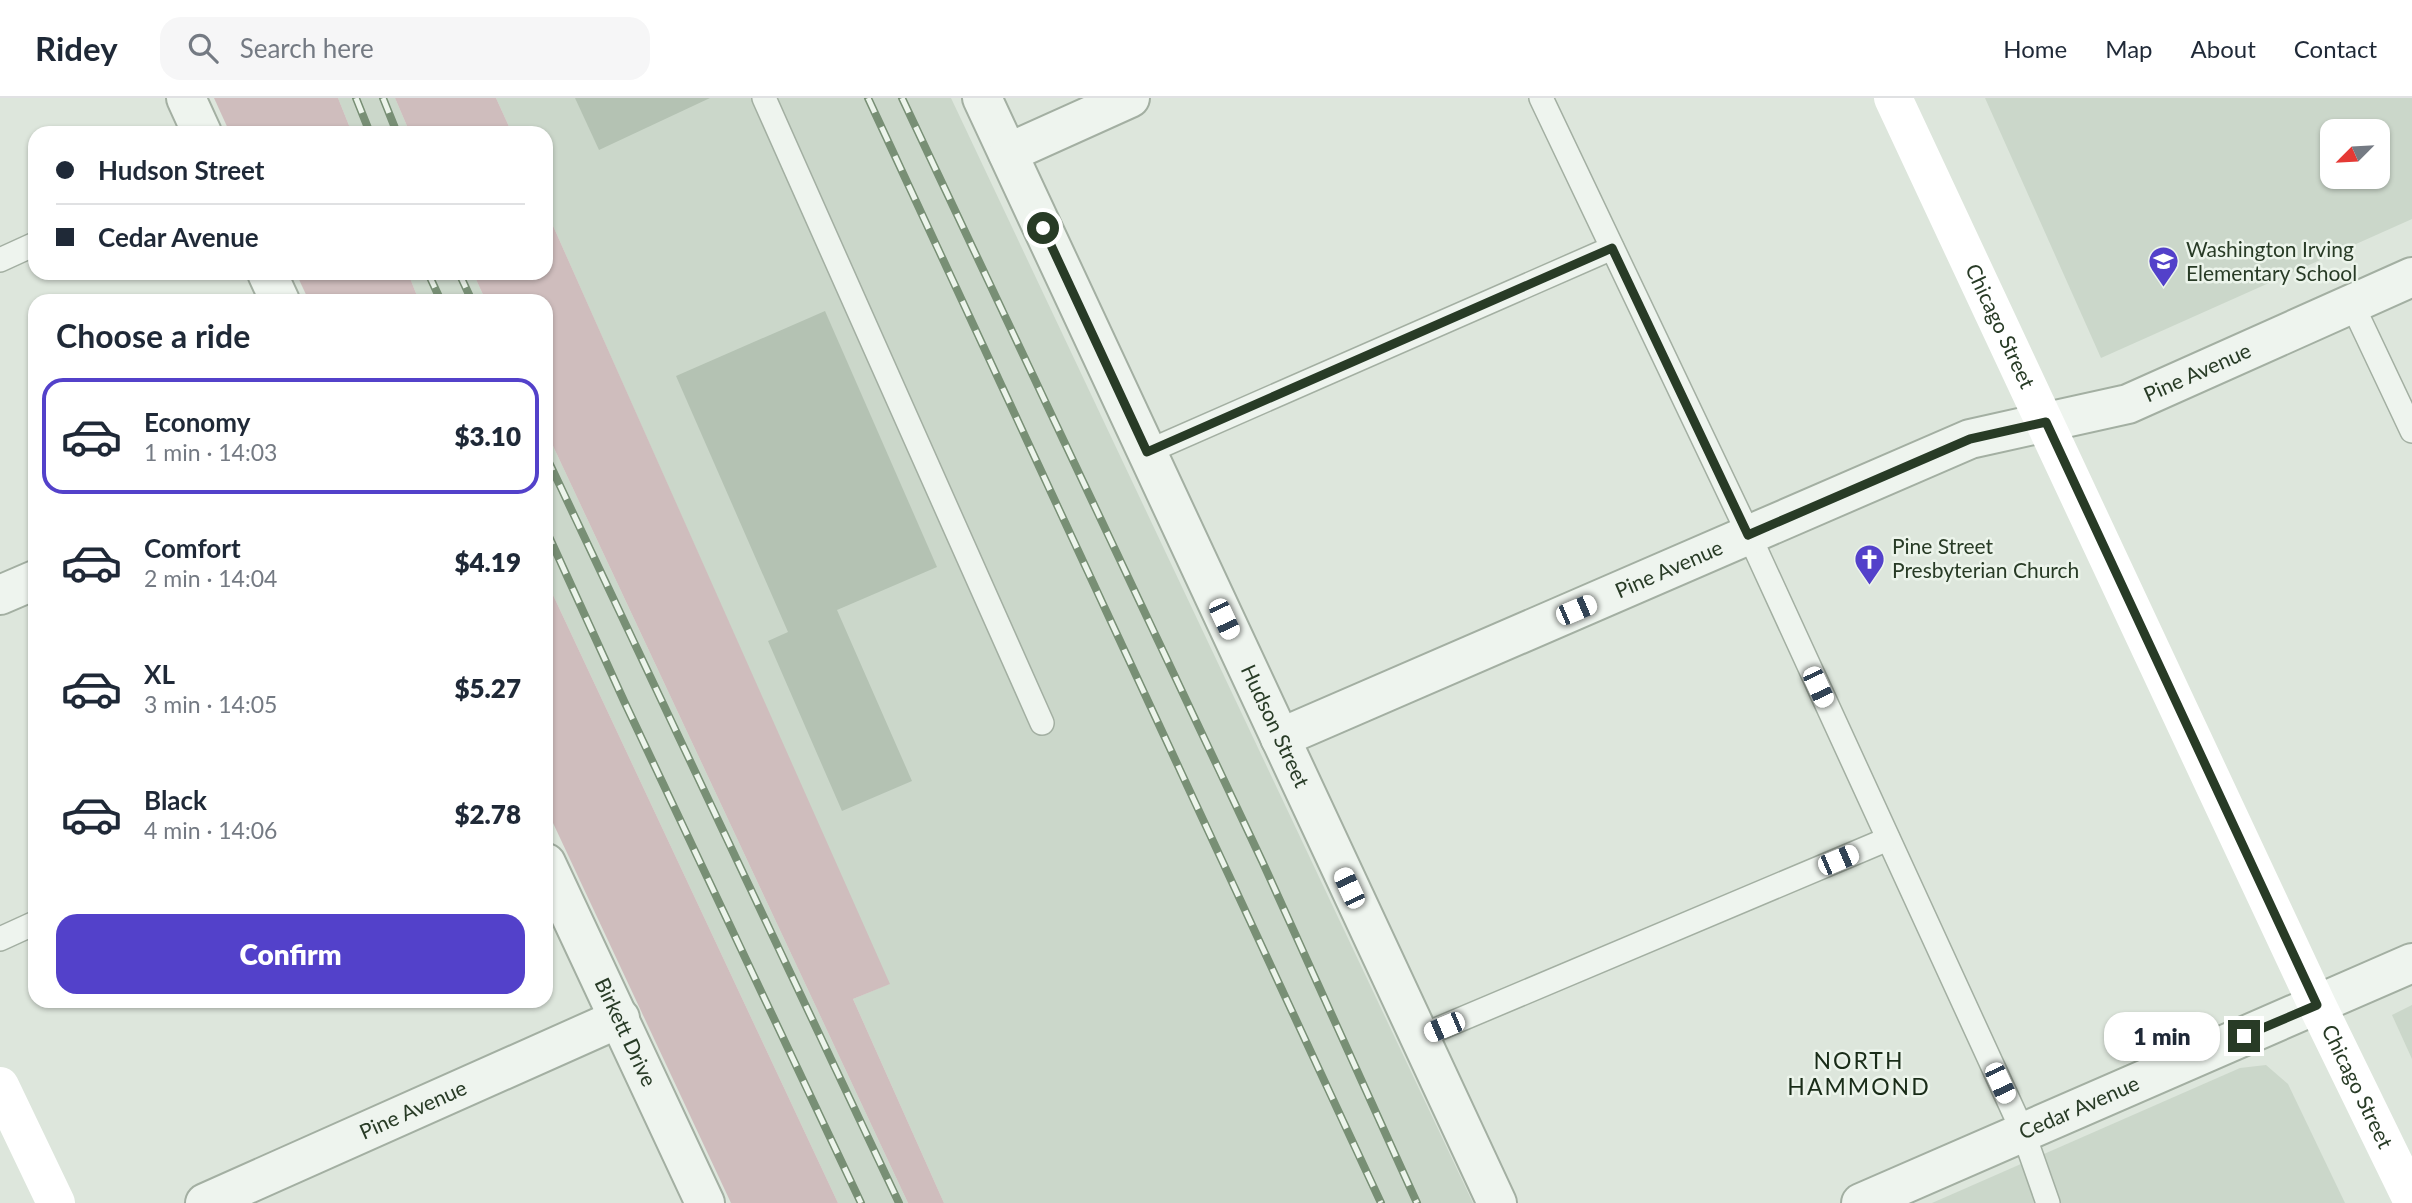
<!DOCTYPE html>
<meta charset="utf-8">
<style>
body{margin:0;font-family:Lato,sans-serif;background:#f6f6f7;color:#1f2937;height:100vh;display:flex;flex-direction:column;font-size:26px;white-space:nowrap}
*{box-sizing:border-box;margin:0}
p{font-size:23px;color:#747a83}
.icon{flex:none;width:38px;height:38px;fill:none;stroke:currentColor;stroke-width:2;stroke-linecap:round;stroke-linejoin:round}
.map{position:relative;flex:1;overflow:hidden}
.sheet{position:absolute;left:28px;top:196px;width:525px;height:714px;display:flex;flex-direction:column;background:#fff;border-radius:21px;box-shadow:0 2px 5px #0004}
.sheet>*{flex:none}
.guide{position:absolute;left:28px;top:28px;width:525px;height:154px;border-radius:21px;box-shadow:0 2px 5px #0004;display:grid;align-content:center;height:154px;padding:0 28px;background:#fff}
.needle{width:46px;rotate:246deg}
.buttons{position:absolute;left:2320px;top:21px;display:grid;gap:14px}
.buttons a{display:grid;place-items:center;width:70px;height:70px;border-radius:14px;background:#fff;box-shadow:0 2px 5px #0004;font-size:35px}
.end{position:absolute;width:32px;height:32px;margin:-16px;border:9px solid #283b26;background:#fff;box-shadow:0 0 0 4px #fff}
.from{border-radius:50%}
.bubble{position:absolute;height:49px;border-radius:21px;background:#fff;box-shadow:0 2px 5px #0004;font-size:23px;font-weight:800;line-height:49px;text-align:center}
.car{position:absolute;width:21px;height:42px;margin:-21px -10px;border-radius:9px;box-shadow:0 0 5px 2px #0007;background:linear-gradient(#fff 24%,#345 0 40%,#fff 0 76%,#345 0 86%,#fff 0)}
.guide b{display:flex;align-items:center;gap:24px;height:66px;font-size:26px}
.guide b+b{border-top:2px solid #e0e1e3}
.guide i{width:18px;height:18px;background:#1f2937}
ul{padding:0;list-style:none}
li{display:flex;align-items:center;gap:21px;height:116px;margin:0 14px 10px;padding:0 14px;border:4px solid transparent;border-radius:21px}
li div{flex:1}
li b{display:block;font-size:26px}
li em{font-style:normal;font-weight:800}
li.on{border-color:#5341ca}
li>.icon{width:63px;height:63px;stroke-width:1.5}
h2{padding:0 28px;font-size:32px;line-height:84px}
.cta{display:flex;gap:14px;margin-top:auto;padding:14px 28px}
.cta a{flex:1;height:80px;border-radius:21px;background:#5341ca;color:#fff;font-size:28px;font-weight:800;line-height:80px;text-align:center}
header{display:flex;align-items:center;gap:42px;box-sizing:border-box;height:98px;padding:0 35px;background:#fff;border-bottom:2px solid #e0e1e3}
header strong{font-size:33px}
nav{display:flex;gap:38px;margin-inline-start:auto;font-size:24px}
.search{width:490px;height:63px;background:#f6f6f7;display:flex;align-items:center;gap:18px;box-sizing:border-box;padding:0 24px;border-radius:21px;color:#747a83;font-size:26px}
.map>svg:first-child{display:block}
.built{fill:#cbd7ca;fill-rule:evenodd}
.green{fill:#cfbdbd}
.building{fill:#b4c2b3}
.lines{fill:none;stroke-linecap:round;stroke-linejoin:round}
.lane-casing{stroke:#a3afa2;stroke-width:26}
.street-casing{stroke:#a3afa2;stroke-width:42}
.lane{stroke:#eef4ee;stroke-width:23}
.street{stroke:#eef4ee;stroke-width:38}
.secondary{stroke:#fff;stroke-width:38}
.rail-casing{stroke:#788f75;stroke-width:8}
.rail{stroke:#ecf4eb;stroke-width:5;stroke-dasharray:16;stroke-linecap:butt}
.route{stroke:#283b26;stroke-width:9}
.labels{text-anchor:middle;stroke-width:5;stroke-linejoin:round;paint-order:stroke}
.poi-label{font-size:21px;fill:#283b26;stroke:#ecf4eb;text-anchor:start}
.street-label{font-size:21px;fill:#283b26;stroke:#ecf4eb}
.neighbourhood-label{font-size:23px;letter-spacing:2px;fill:#192c18;stroke:#ecf4eb}
</style>
<header>
<strong>Ridey</strong>
<div class="search"><svg class="icon" aria-label="search" viewBox="0 0 24 24"><circle cx="10" cy="10" r="6"/><path d="M15 15l6 6"/></svg>Search here</div>
<nav><a>Home</a><a>Map</a><a>About</a><a>Contact</a></nav>
</header>
<div class="map">
<svg width="2412" height="1105" viewBox="0 0 2412 1105">
<rect width="100%" height="100%" fill="#dde6dc"/>
<!-- built -->
<g class="built">
<path d="M338,0H395L410,35H352Z"/>
<path d="M496,0H951L1473,1105H944L853,901L889,886L546,112V35H512Z"/>
<path d="M1985,0H2412V121L2101,260ZM2333,33H2378V79H2333Z"/>
<path d="M408,175H473L486,203H419Z"/>
<path d="M546,333L908,1105H838L546,482Z"/>
<path d="M2412,907V961L2392,917Z"/>
<path d="M2266,967L2288,986L2345,1105H1932L2240,970Z"/>
</g>
<!-- green -->
<g class="green">
<path d="M214,0H338L352,35H230Z"/>
<path d="M395,0H496L512,35H410Z"/>
<path d="M546,112L890,886L853,901L944,1105H908L546,333V203H486L473,175H546Z"/>
<path d="M296,175H408L419,203H309Z"/>
<path d="M546,482L838,1105H731L546,710Z"/>
</g>
<!-- building -->
<g class="building">
<path d="M575,0H710L599,52Z"/>
<path d="M825,213L937,469L837,512L912,683L842,713L768,543L788,534L676,278Z"/>
</g>
<g class="lines">
<defs>
<g id="lane">
<path d="M764,0L1042,625"/>
<path d="M1541,0L1749,437L2023,1034L2048,1105"/>
<path d="M0,162L35,146"/>
<path d="M2352,206L2412,333"/>
<path d="M1147,354L1612,150"/>
<path d="M0,841L35,825"/>
<path d="M1419,939L1888,741"/>
</g>
<g id="street">
<path d="M186,0L202,35"/>
<path id="s1" d="M982,0L1497,1105"/>
<path d="M1008,55L1130,0"/>
<path d="M267,175L280,203"/>
<path d="M0,497L35,482"/>
<path id="s2" d="M1280,640L1970,341L2128,306L2412,179"/>
<path id="s3" d="M546,765L705,1105"/>
<path id="s4" d="M205,1105L620,920"/>
<path id="s5" d="M1861,1105L2412,865"/>
</g>
</defs>
<!-- lane casing -->
<use href="#lane" class="lane-casing"/>
<!-- street casing -->
<use href="#street" class="street-casing"/>
<!-- lane -->
<use href="#lane" class="lane"/>
<!-- street -->
<use href="#street" class="street"/>
<!-- secondary -->
<g class="secondary">
<path id="s6" d="M1893,0L2317,907L2412,1102"/>
<path d="M0,988L56,1105"/>
</g>
<defs>
<g id="rail">
<path d="M356,0L370,35"/>
<path d="M383,0L397,35"/>
<path d="M868,0L1381,1105"/>
<path d="M902,0L1263,765L1417,1105"/>
<path d="M428,175L441,203"/>
<path d="M459,175L472,203"/>
<path d="M546,358L899,1105"/>
<path d="M546,432L624,603L861,1105"/>
</g>
</defs>
<!-- rail casing -->
<use href="#rail" class="rail-casing"/>
<!-- rail -->
<use href="#rail" class="rail"/>
</g>
<g class="lines">
<!-- route -->
<path class="route" d="M1043,130L1147,354L1612,150L1748,437L1970,341L2046,324L2317,907L2244,938"/>
</g>
<!-- icons -->
<defs>
<symbol id="school-pin" viewBox="-11 -11 22 30"><path d="M0 17L-7.5 6A9.5 9.5 0 1 1 7.5 6Z" fill="#5341ca" stroke="#ecf4eb"/><path d="M0-5L7-2L0 1L-7-2ZM-4 1L0 2.5L4 1V4Q0 6-4 4Z" fill="#fff"/></symbol>
<symbol id="church-pin" viewBox="-11 -11 22 30"><path d="M0 17L-7.5 6A9.5 9.5 0 1 1 7.5 6Z" fill="#5341ca" stroke="#ecf4eb"/><path d="M-1.2-6h2.4v3.5h3.3v2.4h-3.3V6h-2.4V-.1h-3.3v-2.4h3.3Z" fill="#fff"/></symbol>
</defs>
<g fill-rule="evenodd">
<use href="#school-pin" x="2146" y="146" width="35" height="47"/>
<use href="#church-pin" x="1852" y="444" width="35" height="47"/>
</g>
<g class="labels">
<!-- poi labels -->
<g class="poi-label">
<text x="2186" y="159">Washington Irving<tspan x="2186" dy="24">Elementary School</tspan></text>
<text x="1892" y="456">Pine Street<tspan x="1892" dy="24">Presbyterian Church</tspan></text>
</g>
<!-- street labels -->
<g class="street-label">
<text dy="7" stroke="none"><textPath href="#s6" startOffset="252">Chicago Street</textPath></text>
<text dy="7" stroke="none"><textPath href="#s2" startOffset="990">Pine Avenue</textPath></text>
<text dy="7" stroke="none"><textPath href="#s2" startOffset="424">Pine Avenue</textPath></text>
<text dy="7" stroke="none"><textPath href="#s1" startOffset="693">Hudson Street</textPath></text>
<text dy="7" stroke="none"><textPath href="#s3" startOffset="187">Birkett Drive</textPath></text>
<text dy="7" stroke="none"><textPath href="#s6" startOffset="1092">Chicago Street</textPath></text>
<text dy="7" stroke="none"><textPath href="#s5" startOffset="238">Cedar Avenue</textPath></text>
<text dy="7" stroke="none"><textPath href="#s4" startOffset="228">Pine Avenue</textPath></text>
</g>
<!-- neighbourhood labels -->
<g class="neighbourhood-label">
<text x="1859" y="971">NORTH<tspan x="1859" dy="26">HAMMOND</tspan></text>
</g>
</g>
</svg>
<div class="buttons">
<a><svg class="needle" viewBox="-14 -14 28 28"><path d="M0-13l5 13h-10z" fill="#e53935"/><path d="M0 13l5-13h-10z" fill="#747a83"/></svg></a>
</div>
<i class="end from" style="left:1043px;top:130px"></i>
<i class="end" style="left:2244px;top:938px"></i>
<div class="bubble" style="left:2104px;top:914px;width:116px">1 min</div>
<i class="car" style="left:1576px;top:512px;rotate:67deg"></i>
<i class="car" style="left:1224px;top:521px;rotate:155deg"></i>
<i class="car" style="left:1818px;top:589px;rotate:155deg"></i>
<i class="car" style="left:1838px;top:762px;rotate:67deg"></i>
<i class="car" style="left:1349px;top:790px;rotate:335deg"></i>
<i class="car" style="left:1444px;top:929px;rotate:247deg"></i>
<i class="car" style="left:2000px;top:985px;rotate:155deg"></i>
<div class="guide">
<b><i class="from"></i>Hudson Street</b>
<b><i></i>Cedar Avenue</b>
</div>
<section class="sheet">
<h2>Choose a ride</h2>
<ul>
<li class="on"><svg class="icon" aria-label="car" viewBox="0 0 24 24"><path d="M5 17H2v-5l4-1 3-4h7l3 4 3 1v5h-3M9 17h6M6 11h13"/><circle cx="7" cy="17" r="2"/><circle cx="17" cy="17" r="2"/></svg><div><b>Economy</b><p>1 min · 14:03</p></div><em>$3.10</em></li>
<li><svg class="icon" aria-label="car" viewBox="0 0 24 24"><path d="M5 17H2v-5l4-1 3-4h7l3 4 3 1v5h-3M9 17h6M6 11h13"/><circle cx="7" cy="17" r="2"/><circle cx="17" cy="17" r="2"/></svg><div><b>Comfort</b><p>2 min · 14:04</p></div><em>$4.19</em></li>
<li><svg class="icon" aria-label="car" viewBox="0 0 24 24"><path d="M5 17H2v-5l4-1 3-4h7l3 4 3 1v5h-3M9 17h6M6 11h13"/><circle cx="7" cy="17" r="2"/><circle cx="17" cy="17" r="2"/></svg><div><b>XL</b><p>3 min · 14:05</p></div><em>$5.27</em></li>
<li><svg class="icon" aria-label="car" viewBox="0 0 24 24"><path d="M5 17H2v-5l4-1 3-4h7l3 4 3 1v5h-3M9 17h6M6 11h13"/><circle cx="7" cy="17" r="2"/><circle cx="17" cy="17" r="2"/></svg><div><b>Black</b><p>4 min · 14:06</p></div><em>$2.78</em></li>
</ul>
<div class="cta"><a>Confirm</a></div>
</section>
</div>
